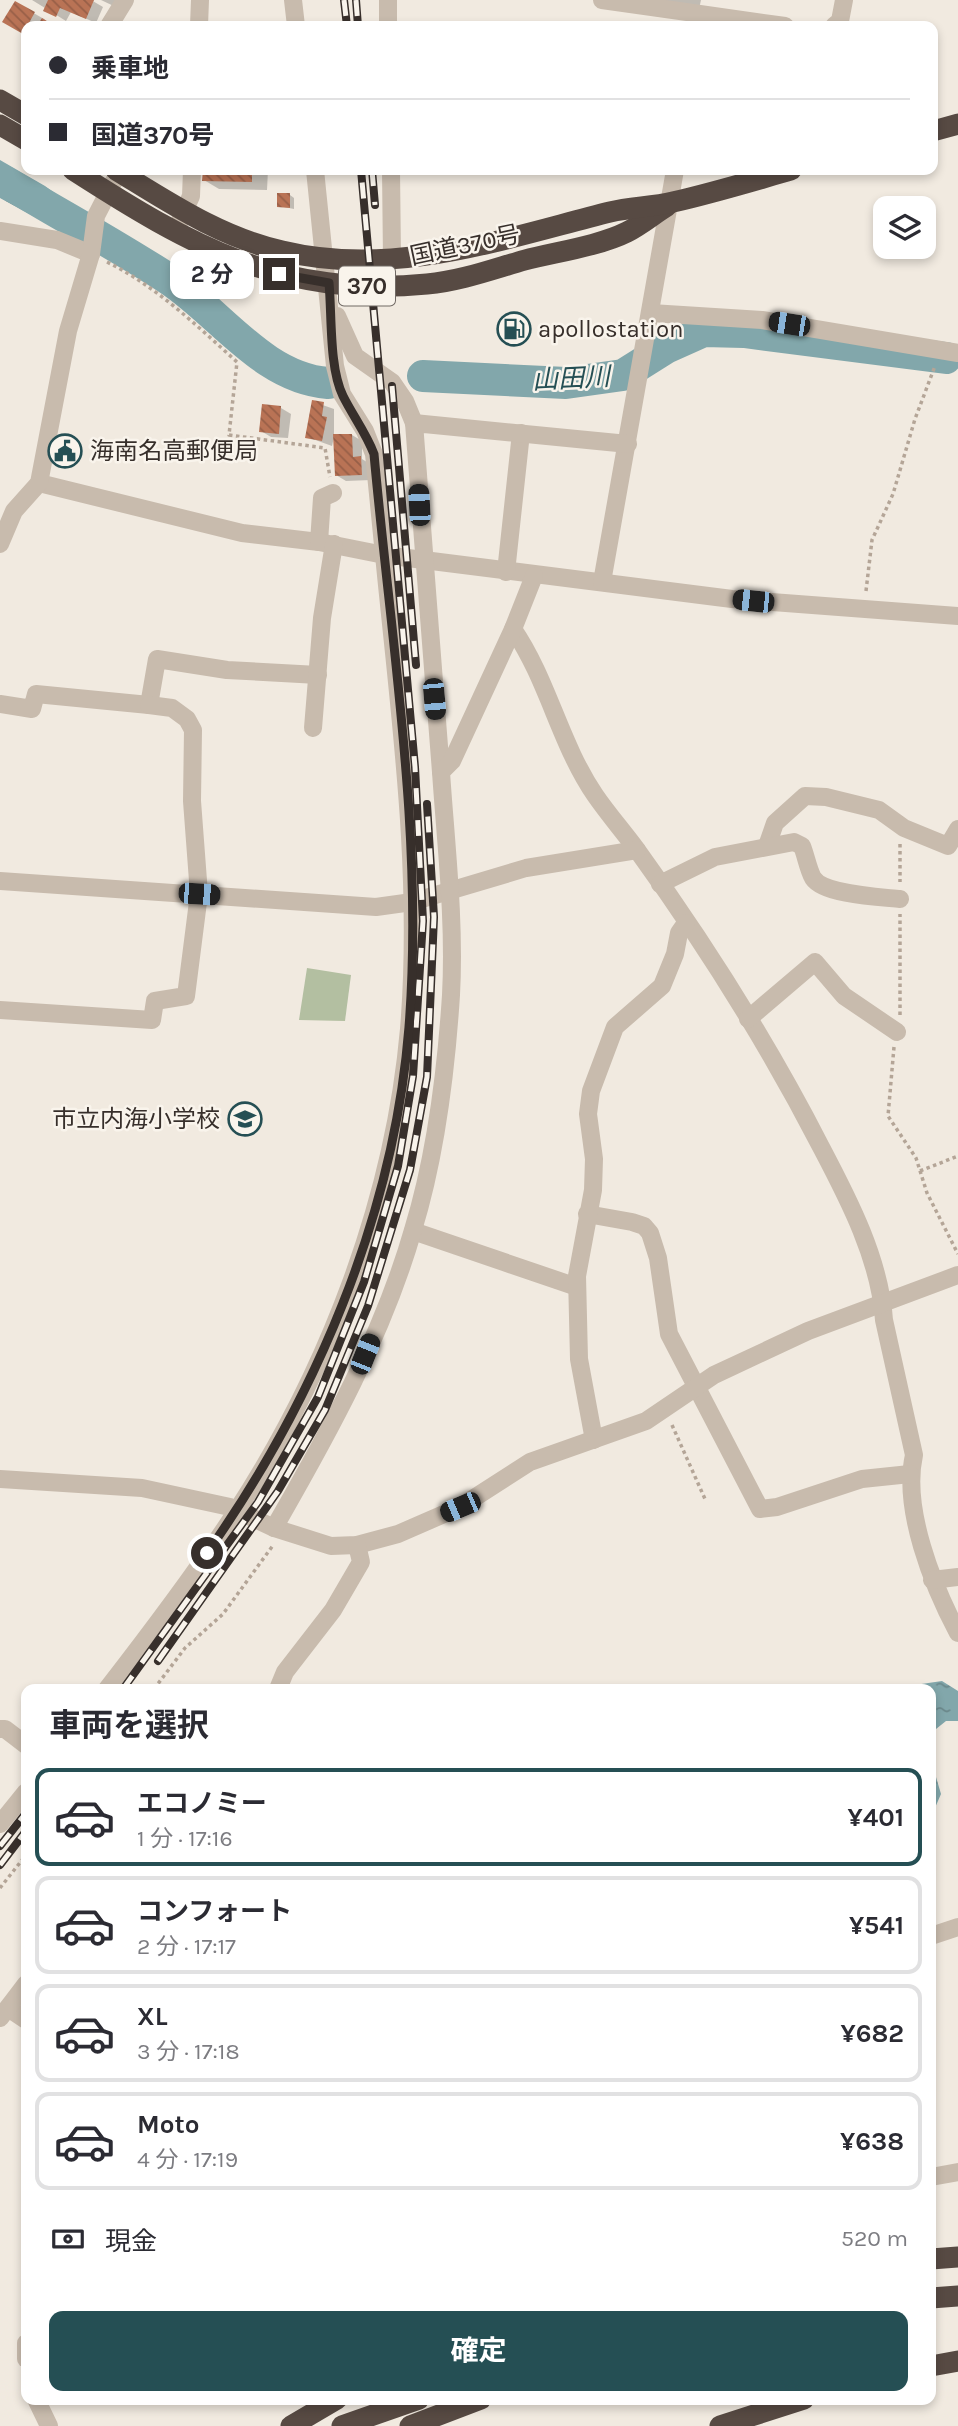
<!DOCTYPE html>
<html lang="ja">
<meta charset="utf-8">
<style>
body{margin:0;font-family:Karla,"Noto Sans JP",sans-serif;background:#f7f7f7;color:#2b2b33;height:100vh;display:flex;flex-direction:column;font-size:26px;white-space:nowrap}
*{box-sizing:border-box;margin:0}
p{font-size:23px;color:#7c7c81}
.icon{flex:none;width:38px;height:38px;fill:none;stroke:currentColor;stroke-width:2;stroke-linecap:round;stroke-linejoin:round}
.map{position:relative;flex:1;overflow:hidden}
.side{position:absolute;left:21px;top:1684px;width:915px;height:721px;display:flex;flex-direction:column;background:#fff;border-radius:14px;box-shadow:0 4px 10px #0003}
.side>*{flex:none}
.top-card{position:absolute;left:21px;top:21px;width:917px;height:154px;border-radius:14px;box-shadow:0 4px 10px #0003;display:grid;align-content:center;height:154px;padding:0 28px;background:#fff}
.buttons{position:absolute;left:873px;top:196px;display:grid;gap:14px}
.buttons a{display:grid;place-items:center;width:63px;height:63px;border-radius:14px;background:#fff;box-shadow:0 4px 10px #0003;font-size:35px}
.end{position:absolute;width:32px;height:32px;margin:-16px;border:9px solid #372f2b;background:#fff;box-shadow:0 0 0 4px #fff}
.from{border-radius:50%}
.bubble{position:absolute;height:49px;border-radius:14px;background:#fff;box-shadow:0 4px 10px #0003;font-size:23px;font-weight:700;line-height:49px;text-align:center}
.car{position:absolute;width:21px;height:42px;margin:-21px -10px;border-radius:9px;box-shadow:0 0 5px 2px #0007;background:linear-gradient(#222 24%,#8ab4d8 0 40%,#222 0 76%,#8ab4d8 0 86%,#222 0)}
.top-card b{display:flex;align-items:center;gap:24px;height:66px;font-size:26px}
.top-card b+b{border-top:2px solid #e1e1e2}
.top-card i{width:18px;height:18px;background:#2b2b33}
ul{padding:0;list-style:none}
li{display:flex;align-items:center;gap:21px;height:98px;margin:0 14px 10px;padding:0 14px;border:4px solid #e1e1e2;border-radius:14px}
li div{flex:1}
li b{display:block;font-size:26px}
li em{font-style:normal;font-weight:700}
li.selected{border-color:#254f54}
li>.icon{width:63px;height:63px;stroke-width:1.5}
h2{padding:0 28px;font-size:32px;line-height:84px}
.pay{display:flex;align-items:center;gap:18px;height:77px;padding:0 28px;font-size:26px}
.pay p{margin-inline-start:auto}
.button{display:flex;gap:14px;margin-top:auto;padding:14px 28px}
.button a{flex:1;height:80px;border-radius:14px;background:#254f54;color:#fff;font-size:28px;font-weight:700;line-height:80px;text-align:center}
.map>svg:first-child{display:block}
.green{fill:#b3bfa1}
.water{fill:url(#water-ripples)}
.shadow{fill:#0003}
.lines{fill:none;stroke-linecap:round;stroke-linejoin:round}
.river{stroke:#82a7ab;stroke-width:32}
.building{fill:url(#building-back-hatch)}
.path{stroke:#b4a597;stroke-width:3.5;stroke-dasharray:3.5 3.5;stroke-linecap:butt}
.street{stroke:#c8bbad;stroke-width:18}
.highway{stroke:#574a43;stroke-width:21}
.rail-casing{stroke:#372f2b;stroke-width:8}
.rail{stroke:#f9f4ec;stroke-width:5;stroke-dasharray:16;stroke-linecap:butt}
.route{stroke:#372f2b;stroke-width:9}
.labels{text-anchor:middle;stroke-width:5;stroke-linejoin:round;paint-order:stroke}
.shield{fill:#f9f4ec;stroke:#716a65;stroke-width:2}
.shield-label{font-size:23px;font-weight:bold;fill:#372f2b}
.street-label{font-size:24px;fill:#372f2b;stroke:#f9f4ec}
.poi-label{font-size:24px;fill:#372f2b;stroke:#f9f4ec;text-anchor:start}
.water-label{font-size:26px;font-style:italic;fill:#254f54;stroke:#f9f4ec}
</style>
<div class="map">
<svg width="958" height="2426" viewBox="0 0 958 2426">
<defs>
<pattern id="water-ripples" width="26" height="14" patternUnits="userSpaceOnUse" patternTransform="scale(1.75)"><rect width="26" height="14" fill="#82a7ab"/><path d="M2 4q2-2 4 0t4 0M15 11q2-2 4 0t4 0" fill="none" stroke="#6b888b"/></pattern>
<pattern id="building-back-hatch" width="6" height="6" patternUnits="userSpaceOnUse" patternTransform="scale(1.75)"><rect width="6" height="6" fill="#b97355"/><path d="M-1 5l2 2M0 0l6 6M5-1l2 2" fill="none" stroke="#975f47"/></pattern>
</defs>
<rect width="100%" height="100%" fill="#f1eae0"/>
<!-- green -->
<path class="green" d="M307,968L351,975L345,1021L299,1020Z"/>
<!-- water -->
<g class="water">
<path d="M0,160L45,186L90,219L87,245L0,198Z"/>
<path d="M942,1681L958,1691V1721H946L931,1733V1689H887Z"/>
<path d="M931,1760L941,1794L931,1817L934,1833L931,1837Z"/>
</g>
<!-- shadow -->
<g class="shadow">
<path d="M32,0H91L103,7L96,23L71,12L66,21Z"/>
<path d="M101,0H124L120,9Z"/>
<path d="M621,0H701L699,9Z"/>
<path d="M16,3L44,19L52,26H26V34L5,22Z"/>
<path d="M204,170H268L267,190L219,189L204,180Z"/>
<path d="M290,195L294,198V209L279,206Z"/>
<path d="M314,402L334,409V436L352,435L362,441V459L370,464L371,480L346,481L336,475L334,437L332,446L307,437Z"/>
<path d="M281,408L291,414L288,438L271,437L261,431Z"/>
</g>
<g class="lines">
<!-- river -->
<g class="river">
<path d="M0,179C56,212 115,244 170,280C221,314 263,378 328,383"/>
<path d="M423,376L566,383L623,375L666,348L704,331L744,332L946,358"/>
</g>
</g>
<!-- building -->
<g class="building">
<path d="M48,0H94L86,19L60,8L56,17L43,11Z"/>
<path d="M15,1L35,12L23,34L2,22Z"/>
<path d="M42,18L55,26H37Z"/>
<path d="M203,170H252V182L202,181Z"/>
<path d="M277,193H290V208L277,207Z"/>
<path d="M312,400L324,402L322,416L327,417L322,441L305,438Z"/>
<path d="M262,404L281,406L279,434L259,432Z"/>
<path d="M333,434H352L353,457L361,456L362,475L335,476Z"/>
</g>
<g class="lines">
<!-- path -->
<g class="path">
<path d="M107,262C156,286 196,325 237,362L229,435L325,448L330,477"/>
<path d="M866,591L872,540L893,494L915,419L935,366"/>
<path d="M900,844V882"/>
<path d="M900,1015V914"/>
<path d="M894,1047L888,1116L916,1158L927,1193L958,1254"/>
<path d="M920,1171L958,1156"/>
<path d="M672,1425L705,1499"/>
<path d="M154,1689L185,1648L223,1614L274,1544"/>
<path d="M0,1888L26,1855"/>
</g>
<!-- street -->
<g class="street">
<path d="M293,0L296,26"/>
<path d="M388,0V26"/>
<path d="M602,0L785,26"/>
<path d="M109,26L125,0"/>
<path d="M199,26L200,0"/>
<path d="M834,26L840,21L844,0"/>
<path d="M315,170L335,366L342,394L365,431L374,454L384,555L732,599L958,616"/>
<path d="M391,170L392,259"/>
<path d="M179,223L191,196L192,170"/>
<path d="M0,231L57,240L91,254"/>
<path d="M651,313L762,320L958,353"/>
<path d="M337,316L355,356L392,382L405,401L414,423"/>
<path d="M39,483L242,533L319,542L384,555C399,711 422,871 409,1029C394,1199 329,1369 236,1512C196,1573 152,1631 107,1689"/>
<path d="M319,542L322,498L333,493"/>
<path d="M0,544L14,511L39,483L68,331L91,254L96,216L114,181"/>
<path d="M506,572L521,433"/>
<path d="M602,582L675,170"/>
<path d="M513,629C548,680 560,744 595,795C608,814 623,831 637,850C705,944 768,1044 821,1147C849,1200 880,1260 884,1320L914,1455C902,1509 933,1586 958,1633"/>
<path d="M0,704L32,709L36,694L149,705L157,659L227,670L318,675"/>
<path d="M313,728L322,618L334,544"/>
<path d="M441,772L414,423L628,444"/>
<path d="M767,846L775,823L805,796L826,797L879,810L904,828L948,846L958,829"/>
<path d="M0,881L376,907L412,902L526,868L637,850"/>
<path d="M660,884L715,857L794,842L802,846C806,856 808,869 813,878C824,895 881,897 900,899"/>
<path d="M0,1010L152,1020L155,1001L186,996L199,894L192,801L193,730L187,719L172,708L149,705"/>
<path d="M748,1019L815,962L844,996L897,1032"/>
<path d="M587,1214L632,1222L644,1226L650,1233L658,1258L669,1334L760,1509L777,1507L862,1479L910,1474"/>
<path d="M413,1231L577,1287"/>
<path d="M594,1440L579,1359L577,1276L593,1190L594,1159L588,1114L591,1091L615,1027L662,986L675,954L679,933L686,923"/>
<path d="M0,1479L142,1488L230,1507L274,1528L331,1546L357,1545L398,1534L460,1507L530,1462L646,1421L714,1375L808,1331L958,1275"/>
<path d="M274,1528C328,1434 383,1335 413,1230C436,1155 446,1073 451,995C455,921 446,846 441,772L452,761L513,629L534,576"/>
<path d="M932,1580L958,1577"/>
<path d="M278,1689L285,1672L333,1610L361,1562L357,1545"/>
<path d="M0,1729H5L26,1745"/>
<path d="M0,1824L26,1792"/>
<path d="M931,1936L958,1927"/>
<path d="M8,2008L26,2020"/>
<path d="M0,2018L26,1984"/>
<path d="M931,2177L958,2172"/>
<path d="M26,2343V2359"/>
<path d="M36,2399L49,2426"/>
</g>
<!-- highway -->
<g class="highway">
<path d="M0,100L26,115"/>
<path d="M0,125L26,140"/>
<path d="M933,131L958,124"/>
<path d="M73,170C191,246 282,298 427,284C461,281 493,269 525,260C556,252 599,246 627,232C641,225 654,214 667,206"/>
<path d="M116,170C170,203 220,237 282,251C394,278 502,239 610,212C631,207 652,207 673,202C713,193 752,181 791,170"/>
<path d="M931,2259L958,2257"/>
<path d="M931,2298L958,2296"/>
<path d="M931,2366L958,2361"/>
<path d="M291,2426L337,2399"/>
<path d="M342,2426L419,2399"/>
<path d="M410,2426L481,2399"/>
<path d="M720,2426L804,2399"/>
</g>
<defs>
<g id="rail">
<path d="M344,0L347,26"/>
<path d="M356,0L358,26"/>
<path d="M372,170L375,205"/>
<path d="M392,386L416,665"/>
<path d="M158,1661L278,1491L325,1410L368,1306L410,1170L427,1077L434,917L427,804"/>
<path d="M123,1689L258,1502L318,1397L364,1282L398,1166L413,1076L423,921L415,767L361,170"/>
<path d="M0,1846L26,1813"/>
<path d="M0,1865L26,1831"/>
</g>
</defs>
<!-- rail casing -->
<use href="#rail" class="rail-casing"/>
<!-- rail -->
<use href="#rail" class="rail"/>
</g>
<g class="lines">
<!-- route -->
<path class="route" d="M207,1553C315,1400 394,1216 409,1027C424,837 391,643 374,454C366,433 353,416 343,396C329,368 332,315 329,283L279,274"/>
</g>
<!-- icons -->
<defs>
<symbol id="fuel-ring" viewBox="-11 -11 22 22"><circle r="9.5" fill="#f9f4ec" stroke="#254f54" stroke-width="1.5"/><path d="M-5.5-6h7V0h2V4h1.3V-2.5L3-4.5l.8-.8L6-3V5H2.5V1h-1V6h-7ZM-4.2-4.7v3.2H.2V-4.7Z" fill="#254f54"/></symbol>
<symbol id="civic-ring" viewBox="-11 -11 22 22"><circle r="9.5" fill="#f9f4ec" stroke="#254f54" stroke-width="1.5"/><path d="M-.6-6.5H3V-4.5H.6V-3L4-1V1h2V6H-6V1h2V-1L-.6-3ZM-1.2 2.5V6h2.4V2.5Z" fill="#254f54"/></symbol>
<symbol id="school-ring" viewBox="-11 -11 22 22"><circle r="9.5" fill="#f9f4ec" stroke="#254f54" stroke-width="1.5"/><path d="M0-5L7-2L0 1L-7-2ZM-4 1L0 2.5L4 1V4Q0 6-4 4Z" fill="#254f54"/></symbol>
</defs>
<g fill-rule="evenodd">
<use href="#fuel-ring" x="495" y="310" width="38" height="38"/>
<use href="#civic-ring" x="46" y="432" width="38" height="38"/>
<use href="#school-ring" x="226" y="1100" width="38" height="38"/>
</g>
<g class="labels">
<!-- shield labels -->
<rect class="shield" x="339" y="266.5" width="56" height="39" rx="5"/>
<g class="shield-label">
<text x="367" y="294">370</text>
</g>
<!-- street labels -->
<g class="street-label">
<text transform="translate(465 245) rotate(-12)" y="8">国道370号</text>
</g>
<!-- poi labels -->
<g class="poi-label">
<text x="538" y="337">apollostation</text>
<text x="90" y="459">海南名高郵便局</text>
<text x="220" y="1127" text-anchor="end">市立内海小学校</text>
</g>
<!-- water labels -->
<g class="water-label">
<text transform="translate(571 378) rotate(-3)" y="9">山田川</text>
</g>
</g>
</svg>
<div class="buttons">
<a><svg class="icon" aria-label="layers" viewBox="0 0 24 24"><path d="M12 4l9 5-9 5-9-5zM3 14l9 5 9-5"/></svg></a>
</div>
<i class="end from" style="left:207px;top:1553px"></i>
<i class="end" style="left:279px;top:274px"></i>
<div class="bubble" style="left:170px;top:250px;width:84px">2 分</div>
<i class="car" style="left:789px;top:324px;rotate:279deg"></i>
<i class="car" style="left:419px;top:505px;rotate:357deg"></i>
<i class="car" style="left:753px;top:601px;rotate:276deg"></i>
<i class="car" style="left:434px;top:699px;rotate:175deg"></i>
<i class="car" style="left:199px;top:894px;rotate:94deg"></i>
<i class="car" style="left:365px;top:1354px;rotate:22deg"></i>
<i class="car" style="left:460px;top:1507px;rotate:247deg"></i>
<div class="top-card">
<b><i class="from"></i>乗車地</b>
<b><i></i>国道370号</b>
</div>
<section class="side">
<h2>車両を選択</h2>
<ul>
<li class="selected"><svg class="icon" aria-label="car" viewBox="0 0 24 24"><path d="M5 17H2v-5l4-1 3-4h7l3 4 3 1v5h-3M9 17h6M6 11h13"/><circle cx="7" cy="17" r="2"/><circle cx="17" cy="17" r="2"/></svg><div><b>エコノミー</b><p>1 分 · 17:16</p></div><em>¥401</em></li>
<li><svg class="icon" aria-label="car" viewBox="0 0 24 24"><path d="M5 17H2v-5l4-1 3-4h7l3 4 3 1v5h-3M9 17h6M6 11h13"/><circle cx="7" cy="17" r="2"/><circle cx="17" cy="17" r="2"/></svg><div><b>コンフォート</b><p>2 分 · 17:17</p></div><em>¥541</em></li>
<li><svg class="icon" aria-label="car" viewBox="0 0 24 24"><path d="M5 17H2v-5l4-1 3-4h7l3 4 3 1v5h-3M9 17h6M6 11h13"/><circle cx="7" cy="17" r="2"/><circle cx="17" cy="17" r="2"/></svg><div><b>XL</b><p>3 分 · 17:18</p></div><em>¥682</em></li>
<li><svg class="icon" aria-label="car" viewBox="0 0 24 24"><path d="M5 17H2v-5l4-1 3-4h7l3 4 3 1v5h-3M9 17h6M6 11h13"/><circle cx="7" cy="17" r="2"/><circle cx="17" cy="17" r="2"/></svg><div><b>Moto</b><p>4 分 · 17:19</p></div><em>¥638</em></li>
</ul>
<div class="pay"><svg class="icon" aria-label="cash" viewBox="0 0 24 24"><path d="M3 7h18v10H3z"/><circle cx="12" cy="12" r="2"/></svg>現金<p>520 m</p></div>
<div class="button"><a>確定</a></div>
</section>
</div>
